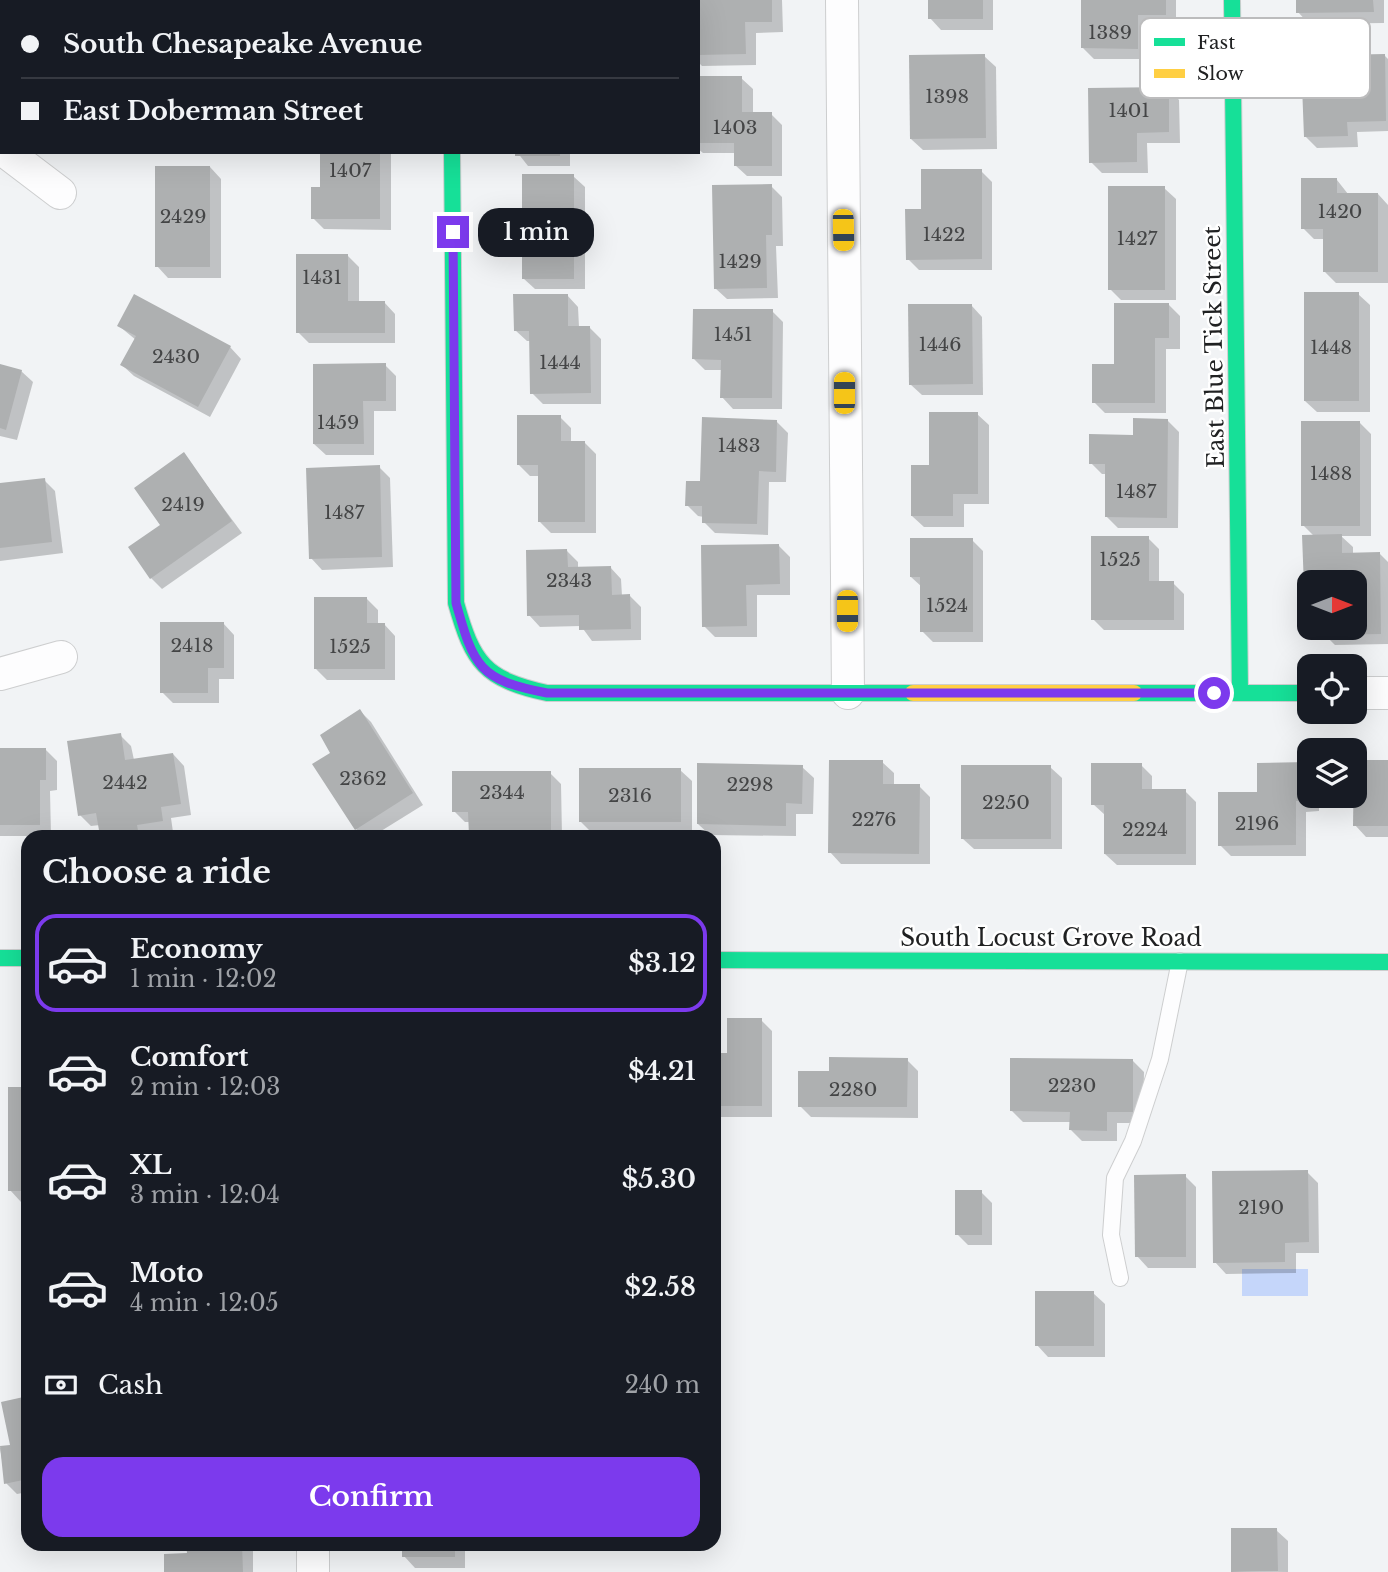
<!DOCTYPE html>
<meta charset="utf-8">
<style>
body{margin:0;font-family:"Libre Baskerville",serif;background:#20242c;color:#f1f3f6;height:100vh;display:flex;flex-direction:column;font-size:26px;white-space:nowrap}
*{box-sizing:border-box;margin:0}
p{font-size:23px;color:#9ea1a6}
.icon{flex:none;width:38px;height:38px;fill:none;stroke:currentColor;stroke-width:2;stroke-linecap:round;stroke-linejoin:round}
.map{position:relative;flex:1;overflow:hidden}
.details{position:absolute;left:21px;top:830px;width:700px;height:721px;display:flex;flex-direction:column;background:#171b24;border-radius:21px;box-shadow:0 7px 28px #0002}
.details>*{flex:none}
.hud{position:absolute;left:0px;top:0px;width:700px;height:154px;box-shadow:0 7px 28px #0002;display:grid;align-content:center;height:154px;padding:0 21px;background:#171b24}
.needle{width:46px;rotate:90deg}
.buttons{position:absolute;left:1297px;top:570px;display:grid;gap:14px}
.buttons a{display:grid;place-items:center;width:70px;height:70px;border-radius:14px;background:#171b24;box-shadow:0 7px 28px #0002;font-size:35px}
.end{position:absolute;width:32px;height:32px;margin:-16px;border:9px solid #7c3aed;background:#fff;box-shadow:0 0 0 4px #fff}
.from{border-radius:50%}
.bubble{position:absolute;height:49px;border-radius:21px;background:#171b24;box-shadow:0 7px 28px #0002;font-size:23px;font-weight:600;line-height:49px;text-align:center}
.car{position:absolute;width:21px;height:42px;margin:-21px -10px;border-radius:9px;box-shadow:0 0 5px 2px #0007;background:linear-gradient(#f5c518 24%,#345 0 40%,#f5c518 0 76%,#345 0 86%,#f5c518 0)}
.hud b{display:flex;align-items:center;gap:24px;height:66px;font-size:26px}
.hud b+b{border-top:2px solid #363941}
.hud i{width:18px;height:18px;background:#f1f3f6}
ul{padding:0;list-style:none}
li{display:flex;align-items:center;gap:21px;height:98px;margin:0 14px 10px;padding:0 7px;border:4px solid transparent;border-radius:21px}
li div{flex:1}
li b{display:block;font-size:26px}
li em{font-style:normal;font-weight:600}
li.on{border-color:#7c3aed}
li>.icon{width:63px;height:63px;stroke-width:1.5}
h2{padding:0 21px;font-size:32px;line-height:84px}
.pay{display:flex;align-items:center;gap:18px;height:77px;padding:0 21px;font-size:26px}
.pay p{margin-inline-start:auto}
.cta{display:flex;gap:14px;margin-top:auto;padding:14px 21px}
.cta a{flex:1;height:80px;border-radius:21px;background:#7c3aed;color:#fff;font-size:28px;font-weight:600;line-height:80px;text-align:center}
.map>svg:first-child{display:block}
.water{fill:#c5d6fa}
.shadow{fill:#0003}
.building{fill:#aeb0b1}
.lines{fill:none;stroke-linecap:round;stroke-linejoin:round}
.lane-casing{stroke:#cdcecf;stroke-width:18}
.street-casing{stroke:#cdcecf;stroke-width:34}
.fast-casing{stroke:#cdcecf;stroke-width:18}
.slow-casing{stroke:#cdcecf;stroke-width:18}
.lane{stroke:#fdfdfe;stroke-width:16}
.street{stroke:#fdfdfe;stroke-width:32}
.fast{stroke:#16e098;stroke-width:16}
.slow{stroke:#ffcf43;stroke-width:16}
.route{stroke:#7c3aed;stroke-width:9}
.labels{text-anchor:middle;stroke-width:5;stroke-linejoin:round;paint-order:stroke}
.number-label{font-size:19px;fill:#444546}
.street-label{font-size:23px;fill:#202122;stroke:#fff}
.key{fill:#fff;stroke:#bcbcbd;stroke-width:2}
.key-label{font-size:19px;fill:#202122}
</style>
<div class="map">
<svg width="1388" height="1572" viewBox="0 0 1388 1572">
<rect width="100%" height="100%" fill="#f1f3f5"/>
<!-- water -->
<rect class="water" x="1242" y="1269" width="66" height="27"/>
<!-- shadow -->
<g class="shadow">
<path d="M0,0L40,2H2V57Z"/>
<path d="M76,0H110L107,2Z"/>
<rect x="536" y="0" width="56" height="2"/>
<path d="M690,0H782L783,32L756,33V65L702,66L698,62V2Z"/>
<path d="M930,0H993V30H941L930,18Z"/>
<path d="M1083,0H1176V25H1149V59H1094L1083,48Z"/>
<path d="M1298,0H1384V23L1309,24L1298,12Z"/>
<path d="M1384,55L1388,59V131L1357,132L1358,147L1317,148L1305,136L1337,86Z"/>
<path d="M984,56L996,67L997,149L923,150L911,139Z"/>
<path d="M698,78H741L753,89V114H771L782,125V176H747L735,165V153H703L698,149Z"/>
<path d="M1168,88L1179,100L1180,143H1147L1148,173H1102L1091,162Z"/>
<path d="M322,152H391V230L324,229L313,218L322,189Z"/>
<path d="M517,152H570V166H528Z"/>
<path d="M210,167L221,179V278H168L157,266Z"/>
<path d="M981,171L992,182V270H919L908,259L923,211Z"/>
<path d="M573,176L585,187V289H535L523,278Z"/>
<path d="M1337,180L1348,194H1378L1388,205V283H1336L1325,272V239H1314L1303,228Z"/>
<path d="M771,186L782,197L783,246H776L778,298L727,299L715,288Z"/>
<path d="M1164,188L1176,199V300H1121L1110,289Z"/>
<path d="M348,256L359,267V303L384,302L395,314V343H309L298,332Z"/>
<path d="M1358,294L1370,305V412H1317L1305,401Z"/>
<path d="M567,295L578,307L579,327H589L601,339V404H543L532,393L531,341H527L515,330Z"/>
<path d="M971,305L982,317L983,395H922L910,384Z"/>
<path d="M1169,305L1180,316V349H1166V413H1105L1094,402Z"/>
<path d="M772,311L783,322L782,409H733L722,397L723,370H705L694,359Z"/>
<path d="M119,326L230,347L241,359L210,417L134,376L122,365L136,340Z"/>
<path d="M0,365L21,371L33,382L17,440L0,436Z"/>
<path d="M385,365L396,376V411H374V455H326L314,444Z"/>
<path d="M977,414L989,425V504H964V527H924L912,516Z"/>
<path d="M560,417L571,428V443H585L596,454V533H551L540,522V476H530L519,465Z"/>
<path d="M776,421L788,433L786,482H769L768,535L715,533L704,522V517L698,516L687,505L702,483Z"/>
<path d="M1168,421L1179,432L1178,528H1118L1106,516L1107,474H1102L1091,463Z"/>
<path d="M1360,423L1371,434V536H1341L1353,547V554H1380L1388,562V644L1335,645L1324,634L1354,628V583H1309V590L1305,586L1315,537L1303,525Z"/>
<path d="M184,455L242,533L162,589L151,578L162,525Z"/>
<path d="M379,467L390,478L393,567L322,570L311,558Z"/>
<path d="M44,480L55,491L63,553L0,561V485Z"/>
<path d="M1148,538L1159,549V583H1173L1184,594V630H1104L1093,619Z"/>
<path d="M972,540L983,551V642H933L922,631V587L911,577Z"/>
<path d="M779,546L790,557V595H757V637H715L704,626Z"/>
<path d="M567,551L578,562V568L610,567L621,579L622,596H630L641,607V640L592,641L581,626L540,627L529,615Z"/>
<path d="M367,599L378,610V624H384L395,636V680H327L316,669Z"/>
<path d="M223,623L234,635V679H219V703H173L162,692Z"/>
<path d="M360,711L371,722L423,805L373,836H363L356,829L333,753Z"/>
<path d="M120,735L131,746L134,760L173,754L184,766L191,815L171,818L173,832L147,836H102L100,825L91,826L80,815Z"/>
<path d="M0,749H45L57,761V790L50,791L51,836H0Z"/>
<path d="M882,762L894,773V786H919L930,797V864H841L830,852Z"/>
<path d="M1388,762V837H1366L1355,825Z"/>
<path d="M1307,764L1309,796H1319V811L1306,812V856H1231L1220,845L1259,794Z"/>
<path d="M1141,765L1152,776V791H1185L1196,802V865H1117L1105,854V815L1093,804Z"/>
<path d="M802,767L814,778L813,814H796V836L710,835L698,824Z"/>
<path d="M1050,767L1062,778V849H974L962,838Z"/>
<path d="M680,770L692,781V833H592L581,822Z"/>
<path d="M550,773L561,784L562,836H470V822H465L454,811Z"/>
<path d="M761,1020L772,1031V1117H714V1054H729Z"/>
<path d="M907,1060L918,1071V1118L811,1117L800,1106Z"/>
<path d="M1133,1061L1144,1072L1143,1123H1117V1141H1082L1071,1130V1122H1023L1012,1111Z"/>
<path d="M28,1088V1202H21L10,1190Z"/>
<path d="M1307,1172L1318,1183L1319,1253H1296V1273L1226,1274L1215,1262Z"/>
<path d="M1185,1176L1196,1187V1268H1148L1137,1256Z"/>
<path d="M981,1192L992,1203V1245H968L957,1234Z"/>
<path d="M1093,1293L1105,1304V1357H1048L1037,1345Z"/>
<path d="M28,1398V1492L17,1494L6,1483L0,1448L12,1446Z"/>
<path d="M1276,1530L1288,1541V1572L1233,1571Z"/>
<path d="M188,1544H253V1572H166L188,1555Z"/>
<path d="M404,1544H465V1568H415L404,1556Z"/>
</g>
<!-- building -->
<g class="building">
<path d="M698,0H772V22H745L746,54L698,55Z"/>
<rect x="928" y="0" width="55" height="19"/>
<path d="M1081,0H1166V15H1138V49L1081,48Z"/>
<path d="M1296,0H1373L1374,12L1296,13Z"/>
<path d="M985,54L986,138L910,139L909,55Z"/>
<path d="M1385,54L1386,121L1347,122L1348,136L1304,137L1302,85H1335L1334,55Z"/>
<path d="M698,76H742V112H772V166H734V143H698Z"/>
<path d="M1169,87V132L1137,133V162L1089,163L1088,88Z"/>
<path d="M320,152H380V219H311V187H320Z"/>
<rect x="515" y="152" width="45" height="4"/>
<rect x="155" y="166" width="55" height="101"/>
<path d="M921,169H982V259L906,260L905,209H921Z"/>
<rect x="522" y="174" width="52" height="105"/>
<path d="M1301,178H1337V193H1378V272H1323V229H1301Z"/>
<path d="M772,184V235H766L767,288L714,289L712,185Z"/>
<rect x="1108" y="186" width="57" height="104"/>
<path d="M296,254H348V301H385V333H296Z"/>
<rect x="1304" y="292" width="55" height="109"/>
<path d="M134,294L231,346L198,407L120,365L136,336L117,326Z"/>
<path d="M513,294H568V326H590L591,393L530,394L529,331H514Z"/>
<path d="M1114,303H1169V338H1155V403H1092V364H1114Z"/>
<path d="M908,304H972L973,384L909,385Z"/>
<path d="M693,309H773L772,398H720L721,360L692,359Z"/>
<path d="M386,363V401H363L364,444H313V364Z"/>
<path d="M0,364L22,370L6,430L0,428Z"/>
<path d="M929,412H978V494H953V516H911V465H929Z"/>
<path d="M517,415H561V441H585V522H538V465H517Z"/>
<path d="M702,417L777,420L776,472L759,471L757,524L702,523V506H685L686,481H700Z"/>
<path d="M1133,418L1168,419L1167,518L1105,517V464H1089V434L1133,435Z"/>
<rect x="1301" y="421" width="59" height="105"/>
<path d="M184,452L232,521L150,579L128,547L160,525L134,488Z"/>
<path d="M380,465L382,557L309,559L306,468Z"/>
<path d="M45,478L52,542L0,548V483Z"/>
<path d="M1342,534V553L1380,552L1381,634L1322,635V628H1354V583H1309V587H1304L1302,535Z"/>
<path d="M1091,536H1149V581H1174V620H1091Z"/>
<path d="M910,538H973V632H920V577H910Z"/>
<path d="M779,544L780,584L746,585L747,626L702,627L701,545Z"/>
<path d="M567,549L568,567L611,566L612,595L630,594L631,629L579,630V615L527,616L526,550Z"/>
<path d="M314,597H367V623H385V669H314Z"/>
<path d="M160,622H224V668H208V693H160Z"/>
<path d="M360,709L413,793L355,830L312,764L330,753L320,735Z"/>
<path d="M121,733L125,760L173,753L181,804L161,807L163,821L137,825L139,836H100L96,813L78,816L67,741Z"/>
<path d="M0,748H46V780H40V825H0Z"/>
<path d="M829,760H883V784H920L919,854L828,853Z"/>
<path d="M1354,760H1388V826H1353Z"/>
<path d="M1308,762V801H1296V845L1218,846V792H1257V763Z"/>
<path d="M697,763L803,765L802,804L786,803V826L697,824Z"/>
<path d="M1091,763H1142V789H1186V854H1104V805H1091Z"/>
<rect x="961" y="765" width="90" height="74"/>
<rect x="579" y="768" width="102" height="54"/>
<path d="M452,771H551V836H469L468,812H452Z"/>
<path d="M727,1018H762V1106H714V1053H727Z"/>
<path d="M829,1057L908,1058L907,1107H798V1071H829Z"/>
<path d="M1010,1058L1133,1059V1112H1107V1131L1069,1130L1070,1112L1010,1111Z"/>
<rect x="8" y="1087" width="20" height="104"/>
<path d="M1308,1170L1309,1242L1285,1243V1262L1213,1263L1212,1171Z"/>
<path d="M1186,1174V1257H1135L1134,1175Z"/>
<rect x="955" y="1190" width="27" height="45"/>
<rect x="1035" y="1291" width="59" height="55"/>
<path d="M28,1396V1479L4,1484L0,1446L10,1445L1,1402Z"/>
<path d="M1231,1528H1277L1278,1571L1231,1572Z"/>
<path d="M186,1544H242L243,1572H164V1554L187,1553Z"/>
<rect x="402" y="1544" width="53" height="13"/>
</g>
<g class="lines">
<defs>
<path id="lane" d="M1120,1278L1111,1235L1115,1178L1133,1141L1160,1059L1180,961"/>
<g id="street">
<path d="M451,0V2"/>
<path d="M842,0L848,693"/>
<path d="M6,152L60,193"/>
<path d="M0,674L61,657"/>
<path d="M1354,693H1388"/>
<path d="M313,1544V1572"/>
</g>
<g id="fast">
<path d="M1232,0L1240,693"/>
<path d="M452,152L456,603C473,663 484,679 547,693H913"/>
<path d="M1134,693H1309"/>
<path d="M0,958H28"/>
<path d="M714,960L1388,962"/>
</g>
<path id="slow" d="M913,693H1134"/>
</defs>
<!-- lane casing -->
<use href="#lane" class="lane-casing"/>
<!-- street casing -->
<use href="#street" class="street-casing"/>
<!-- fast casing -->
<use href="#fast" class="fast-casing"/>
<!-- slow casing -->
<use href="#slow" class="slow-casing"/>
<!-- lane -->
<use href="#lane" class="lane"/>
<!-- street -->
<use href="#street" class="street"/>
<!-- fast -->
<use href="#fast" class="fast"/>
<!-- slow -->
<use href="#slow" class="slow"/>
</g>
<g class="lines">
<!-- route -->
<path class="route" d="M453,232L456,603C474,667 479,680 547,693H1214"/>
</g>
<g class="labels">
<!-- number labels -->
<g class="number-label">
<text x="1110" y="39">1389</text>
<text x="947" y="103">1398</text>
<text x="1129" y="117">1401</text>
<text x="735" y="134">1403</text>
<text x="350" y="177">1407</text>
<text x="1340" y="218">1420</text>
<text x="183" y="223">2429</text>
<text x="944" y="241">1422</text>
<text x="1137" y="245">1427</text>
<text x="740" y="268">1429</text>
<text x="322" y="284">1431</text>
<text x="733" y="341">1451</text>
<text x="940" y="351">1446</text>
<text x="1331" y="354">1448</text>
<text x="176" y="363">2430</text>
<text x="560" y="369">1444</text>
<text x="338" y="429">1459</text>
<text x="739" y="452">1483</text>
<text x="1331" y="480">1488</text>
<text x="1136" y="498">1487</text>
<text x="183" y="511">2419</text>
<text x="344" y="519">1487</text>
<text x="1120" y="566">1525</text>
<text x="569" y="587">2343</text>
<text x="947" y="612">1524</text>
<text x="192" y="652">2418</text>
<text x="350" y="653">1525</text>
<text x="363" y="785">2362</text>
<text x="125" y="789">2442</text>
<text x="750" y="791">2298</text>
<text x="502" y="799">2344</text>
<text x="630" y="802">2316</text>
<text x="1006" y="809">2250</text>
<text x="874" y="826">2276</text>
<text x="1257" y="830">2196</text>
<text x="1145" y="836">2224</text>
<text x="1072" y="1092">2230</text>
<text x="853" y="1096">2280</text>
<text x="1261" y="1214">2190</text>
</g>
<!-- street labels -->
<g class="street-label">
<text transform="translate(1214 347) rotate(-91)" y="8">East Blue Tick Street</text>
<text x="1051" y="946">South Locust Grove Road</text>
</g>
</g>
<!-- legend -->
<rect x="1140" y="18" width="230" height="80" rx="10" class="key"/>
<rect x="1154" y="38" width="31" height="8" fill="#16e098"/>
<rect x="1154" y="69" width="31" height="9" fill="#ffcf43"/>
<g class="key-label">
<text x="1197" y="49">Fast</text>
<text x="1197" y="80">Slow</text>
</g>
</svg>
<div class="buttons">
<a><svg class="needle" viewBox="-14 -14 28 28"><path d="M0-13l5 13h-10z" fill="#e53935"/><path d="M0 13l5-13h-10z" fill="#9ea1a6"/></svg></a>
<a><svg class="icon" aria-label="locate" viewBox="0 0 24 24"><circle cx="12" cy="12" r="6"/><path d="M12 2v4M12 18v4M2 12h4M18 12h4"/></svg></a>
<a><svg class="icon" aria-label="layers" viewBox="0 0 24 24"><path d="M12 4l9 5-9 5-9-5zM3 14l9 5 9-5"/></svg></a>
</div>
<i class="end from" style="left:1214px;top:693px"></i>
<i class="end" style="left:453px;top:232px"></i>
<div class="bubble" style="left:478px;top:208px;width:116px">1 min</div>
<i class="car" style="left:843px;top:230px;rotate:179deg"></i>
<i class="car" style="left:844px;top:393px;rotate:0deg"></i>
<i class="car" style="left:847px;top:611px;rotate:180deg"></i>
<div class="hud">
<b><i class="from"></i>South Chesapeake Avenue</b>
<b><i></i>East Doberman Street</b>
</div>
<section class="details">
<h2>Choose a ride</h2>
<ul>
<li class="on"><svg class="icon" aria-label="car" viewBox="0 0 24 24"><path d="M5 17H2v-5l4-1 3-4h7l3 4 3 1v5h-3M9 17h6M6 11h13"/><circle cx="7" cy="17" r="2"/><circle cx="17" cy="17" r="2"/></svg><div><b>Economy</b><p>1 min · 12:02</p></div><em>$3.12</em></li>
<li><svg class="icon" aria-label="car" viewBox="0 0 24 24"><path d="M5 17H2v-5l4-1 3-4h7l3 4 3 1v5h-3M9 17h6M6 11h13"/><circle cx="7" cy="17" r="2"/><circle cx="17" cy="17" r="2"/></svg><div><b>Comfort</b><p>2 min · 12:03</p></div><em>$4.21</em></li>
<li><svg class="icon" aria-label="car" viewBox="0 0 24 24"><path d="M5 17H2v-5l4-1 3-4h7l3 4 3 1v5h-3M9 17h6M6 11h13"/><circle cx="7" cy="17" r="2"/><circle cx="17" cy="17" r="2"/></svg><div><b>XL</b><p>3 min · 12:04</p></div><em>$5.30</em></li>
<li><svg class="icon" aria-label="car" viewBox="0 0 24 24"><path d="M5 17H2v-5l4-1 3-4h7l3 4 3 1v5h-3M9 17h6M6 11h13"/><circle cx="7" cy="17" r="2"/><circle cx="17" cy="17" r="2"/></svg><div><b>Moto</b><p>4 min · 12:05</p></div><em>$2.58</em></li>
</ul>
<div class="pay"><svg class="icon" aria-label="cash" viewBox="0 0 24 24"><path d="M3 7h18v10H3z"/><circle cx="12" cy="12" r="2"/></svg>Cash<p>240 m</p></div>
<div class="cta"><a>Confirm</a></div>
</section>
</div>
